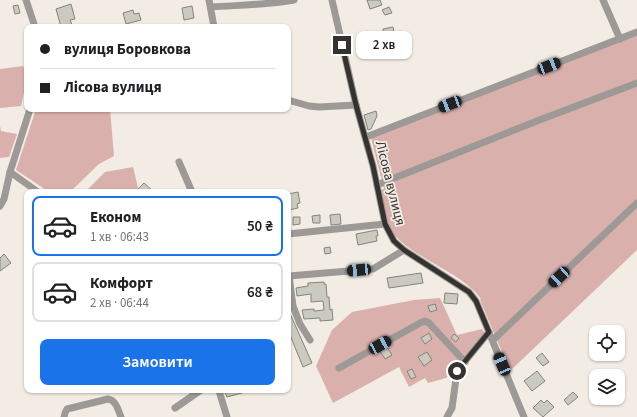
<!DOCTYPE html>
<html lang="uk">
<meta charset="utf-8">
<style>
body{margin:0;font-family:"Source Sans 3",sans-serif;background:#f6f6f6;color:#202124;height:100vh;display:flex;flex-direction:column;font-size:15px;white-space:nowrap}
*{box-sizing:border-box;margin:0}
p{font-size:13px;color:#757577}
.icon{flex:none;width:22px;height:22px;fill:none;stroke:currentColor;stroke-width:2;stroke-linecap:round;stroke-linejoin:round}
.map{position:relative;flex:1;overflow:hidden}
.panel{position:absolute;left:24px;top:189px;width:267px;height:204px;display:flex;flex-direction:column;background:#fff;border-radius:8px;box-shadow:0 1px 3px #0004}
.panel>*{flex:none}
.top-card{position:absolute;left:24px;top:24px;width:267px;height:88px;border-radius:8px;box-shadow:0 1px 3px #0004;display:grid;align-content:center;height:88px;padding:0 16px;background:#fff}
.controls{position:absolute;left:589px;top:325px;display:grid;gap:8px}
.controls a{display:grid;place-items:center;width:36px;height:36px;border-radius:8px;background:#fff;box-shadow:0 1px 3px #0004;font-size:20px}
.end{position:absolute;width:18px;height:18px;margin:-9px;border:5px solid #353330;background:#fff;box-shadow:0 0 0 2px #fff}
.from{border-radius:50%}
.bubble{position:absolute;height:28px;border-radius:8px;background:#fff;box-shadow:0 1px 3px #0004;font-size:13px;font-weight:600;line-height:28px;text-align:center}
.car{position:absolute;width:12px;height:24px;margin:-12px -6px;border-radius:5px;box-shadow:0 0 3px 1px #0007;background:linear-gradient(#222 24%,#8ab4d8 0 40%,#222 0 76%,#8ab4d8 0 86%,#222 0)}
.top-card b{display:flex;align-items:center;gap:14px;height:38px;font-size:15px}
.top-card b+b{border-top:1px solid #e0e0e0}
.top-card i{width:10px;height:10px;background:#202124}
ul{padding:7px 0 0;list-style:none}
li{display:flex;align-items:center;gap:12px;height:60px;margin:0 8px 6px;padding:0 8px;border:2px solid #e0e0e0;border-radius:8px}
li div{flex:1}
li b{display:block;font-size:15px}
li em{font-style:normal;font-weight:600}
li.on{border-color:#1a73e8}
li>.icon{width:36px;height:36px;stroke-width:1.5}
.button{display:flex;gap:8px;margin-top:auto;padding:8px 16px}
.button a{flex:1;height:46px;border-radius:8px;background:#1a73e8;color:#fff;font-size:16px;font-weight:600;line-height:46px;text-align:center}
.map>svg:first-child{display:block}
.green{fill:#dab0ac}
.building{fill:#cbcac1;stroke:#85847c}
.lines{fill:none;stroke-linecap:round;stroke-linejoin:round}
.minor{stroke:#9d9996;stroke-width:7}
.route{stroke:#353330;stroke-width:5}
.labels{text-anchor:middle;stroke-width:3.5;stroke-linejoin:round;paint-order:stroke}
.street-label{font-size:14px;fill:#353330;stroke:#f2ece4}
</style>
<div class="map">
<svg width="637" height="417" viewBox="0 0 637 417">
<rect width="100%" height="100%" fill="#f2ece4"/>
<!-- green -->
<g class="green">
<path d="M637,32V250L510,371L480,300L481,299C460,269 400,255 388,224C384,214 383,201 381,190L384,189L371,138Z"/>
<path d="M23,66L27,74V78L21,106L0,108V69Z"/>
<path d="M36,109H110L114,156L99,164L70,192H49L16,170Z"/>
<path d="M0,126L1,131L17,134L9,157L0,158Z"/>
<path d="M133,167L139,192H85L105,172Z"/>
<path d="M440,298L457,335L482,329L486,336L465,362L446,378L428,383L425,378L409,387L399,367L333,403L316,366L332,330L352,312L414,300Z"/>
</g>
<!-- building -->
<g class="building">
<path d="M367,0H380L382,5L370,9Z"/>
<path d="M71,4L75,19L70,20L73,27H61L56,9Z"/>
<path d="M18,5L20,13L15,14L13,6Z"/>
<path d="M192,6L194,18L184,20L182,8Z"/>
<path d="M389,7L392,13L385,15L382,10Z"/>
<path d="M133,10L134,14L139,13L141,20L126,24L123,13Z"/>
<path d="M393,27L395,37L384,39L383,29Z"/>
<path d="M376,111L377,116L371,129L368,130L364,115Z"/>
<path d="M144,183L154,192H139L137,190Z"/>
<path d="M298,192L300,203L297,204L298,208L289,210L288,194Z"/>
<path d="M340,214L341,224L331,225L330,215Z"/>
<path d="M320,215V223H313L312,216Z"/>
<path d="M293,217H300V224L293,225Z"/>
<path d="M377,230L378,236H376L377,241L358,245L356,234Z"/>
<path d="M330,247L331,253L325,254L324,248Z"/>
<path d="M4,254L11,263L0,271V258Z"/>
<path d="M421,273L423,283L389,288L387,278Z"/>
<path d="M324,282V284H326L327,297H329L330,310L332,309L333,320L320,321V318L304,319L302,310L314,309V311L324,310L323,301L311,302V294L297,296L296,288L308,286V283Z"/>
<path d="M445,293L458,294L457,304L444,303Z"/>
<path d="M435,304L437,310L430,312L428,306Z"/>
<path d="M288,309L312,363L303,367L288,330Z"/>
<path d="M429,333L432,339L425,344L421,338Z"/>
<path d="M454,334L459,338L456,342L451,338Z"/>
<path d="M387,347L392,355L385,359L380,351Z"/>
<path d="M427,352L432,360L424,366L418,357Z"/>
<path d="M542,353L549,362L543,366L536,358Z"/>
<path d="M412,369L416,377L411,379L407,371Z"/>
<path d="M537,371L545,381L532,391L524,381Z"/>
<path d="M224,390H248L249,391L227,397Z"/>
<path d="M573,392L578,397L568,405L564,400Z"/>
<path d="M541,400L544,403L547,400L554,407L543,417L533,408Z"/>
</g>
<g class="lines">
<!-- minor -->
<g class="minor">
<path d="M26,0L35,27"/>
<path d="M209,0L214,27"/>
<path d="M332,0L356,105L373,166L385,224L394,241L404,250L469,292L476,301L524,417"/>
<path d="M603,0L620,39"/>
<path d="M211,7C239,5 267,5 294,0"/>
<path d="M288,100L309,106L319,107L356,105"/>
<path d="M366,137L637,32"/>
<path d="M179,162L192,192"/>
<path d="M10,172L38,192"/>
<path d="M377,185L542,119L637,83"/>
<path d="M0,206L4,199L10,172L30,109"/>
<path d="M288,234L385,224"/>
<path d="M310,340L300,324L293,306L289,276L373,269L404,250"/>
<path d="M493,340L637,203"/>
<path d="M339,368L422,322L425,321L429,323L465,362"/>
<path d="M218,390L219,391L227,417"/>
<path d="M175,408L201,390"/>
<path d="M64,417L65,413L67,409L108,399C116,400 118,410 121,417"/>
<path d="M447,417L452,408L457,371L489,332"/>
</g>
</g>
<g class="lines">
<!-- route -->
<path class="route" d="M342,45L356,105L373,166L385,224L394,241L404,250L469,292L476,301L489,332L457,371"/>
</g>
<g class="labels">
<!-- street labels -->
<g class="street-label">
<text transform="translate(391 183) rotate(76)" y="5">Лісова вулиця</text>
</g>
</g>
</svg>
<div class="controls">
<a><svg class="icon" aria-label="locate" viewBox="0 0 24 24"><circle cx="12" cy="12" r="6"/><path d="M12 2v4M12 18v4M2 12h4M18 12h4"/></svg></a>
<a><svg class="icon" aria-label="layers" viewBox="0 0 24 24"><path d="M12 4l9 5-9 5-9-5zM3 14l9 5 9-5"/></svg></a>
</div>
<i class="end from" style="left:457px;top:371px"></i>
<i class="end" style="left:342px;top:45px"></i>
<div class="bubble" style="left:356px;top:31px;width:56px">2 хв</div>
<i class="car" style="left:549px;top:66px;rotate:69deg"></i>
<i class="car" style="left:450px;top:104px;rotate:249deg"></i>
<i class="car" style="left:359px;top:270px;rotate:265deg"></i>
<i class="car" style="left:559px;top:277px;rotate:227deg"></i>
<i class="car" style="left:380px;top:345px;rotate:61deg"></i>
<i class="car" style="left:502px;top:364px;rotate:337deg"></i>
<div class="top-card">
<b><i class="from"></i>вулиця Боровкова</b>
<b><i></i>Лісова вулиця</b>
</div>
<section class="panel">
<ul>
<li class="on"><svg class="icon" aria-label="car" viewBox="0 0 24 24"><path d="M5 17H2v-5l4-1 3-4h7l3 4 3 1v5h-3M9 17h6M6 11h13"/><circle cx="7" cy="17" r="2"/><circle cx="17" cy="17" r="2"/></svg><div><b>Економ</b><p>1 хв · 06:43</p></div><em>50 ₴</em></li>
<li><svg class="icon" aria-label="car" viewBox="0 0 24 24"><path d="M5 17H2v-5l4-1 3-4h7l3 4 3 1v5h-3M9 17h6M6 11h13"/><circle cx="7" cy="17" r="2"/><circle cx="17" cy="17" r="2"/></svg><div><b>Комфорт</b><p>2 хв · 06:44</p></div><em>68 ₴</em></li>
</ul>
<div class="button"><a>Замовити</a></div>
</section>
</div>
